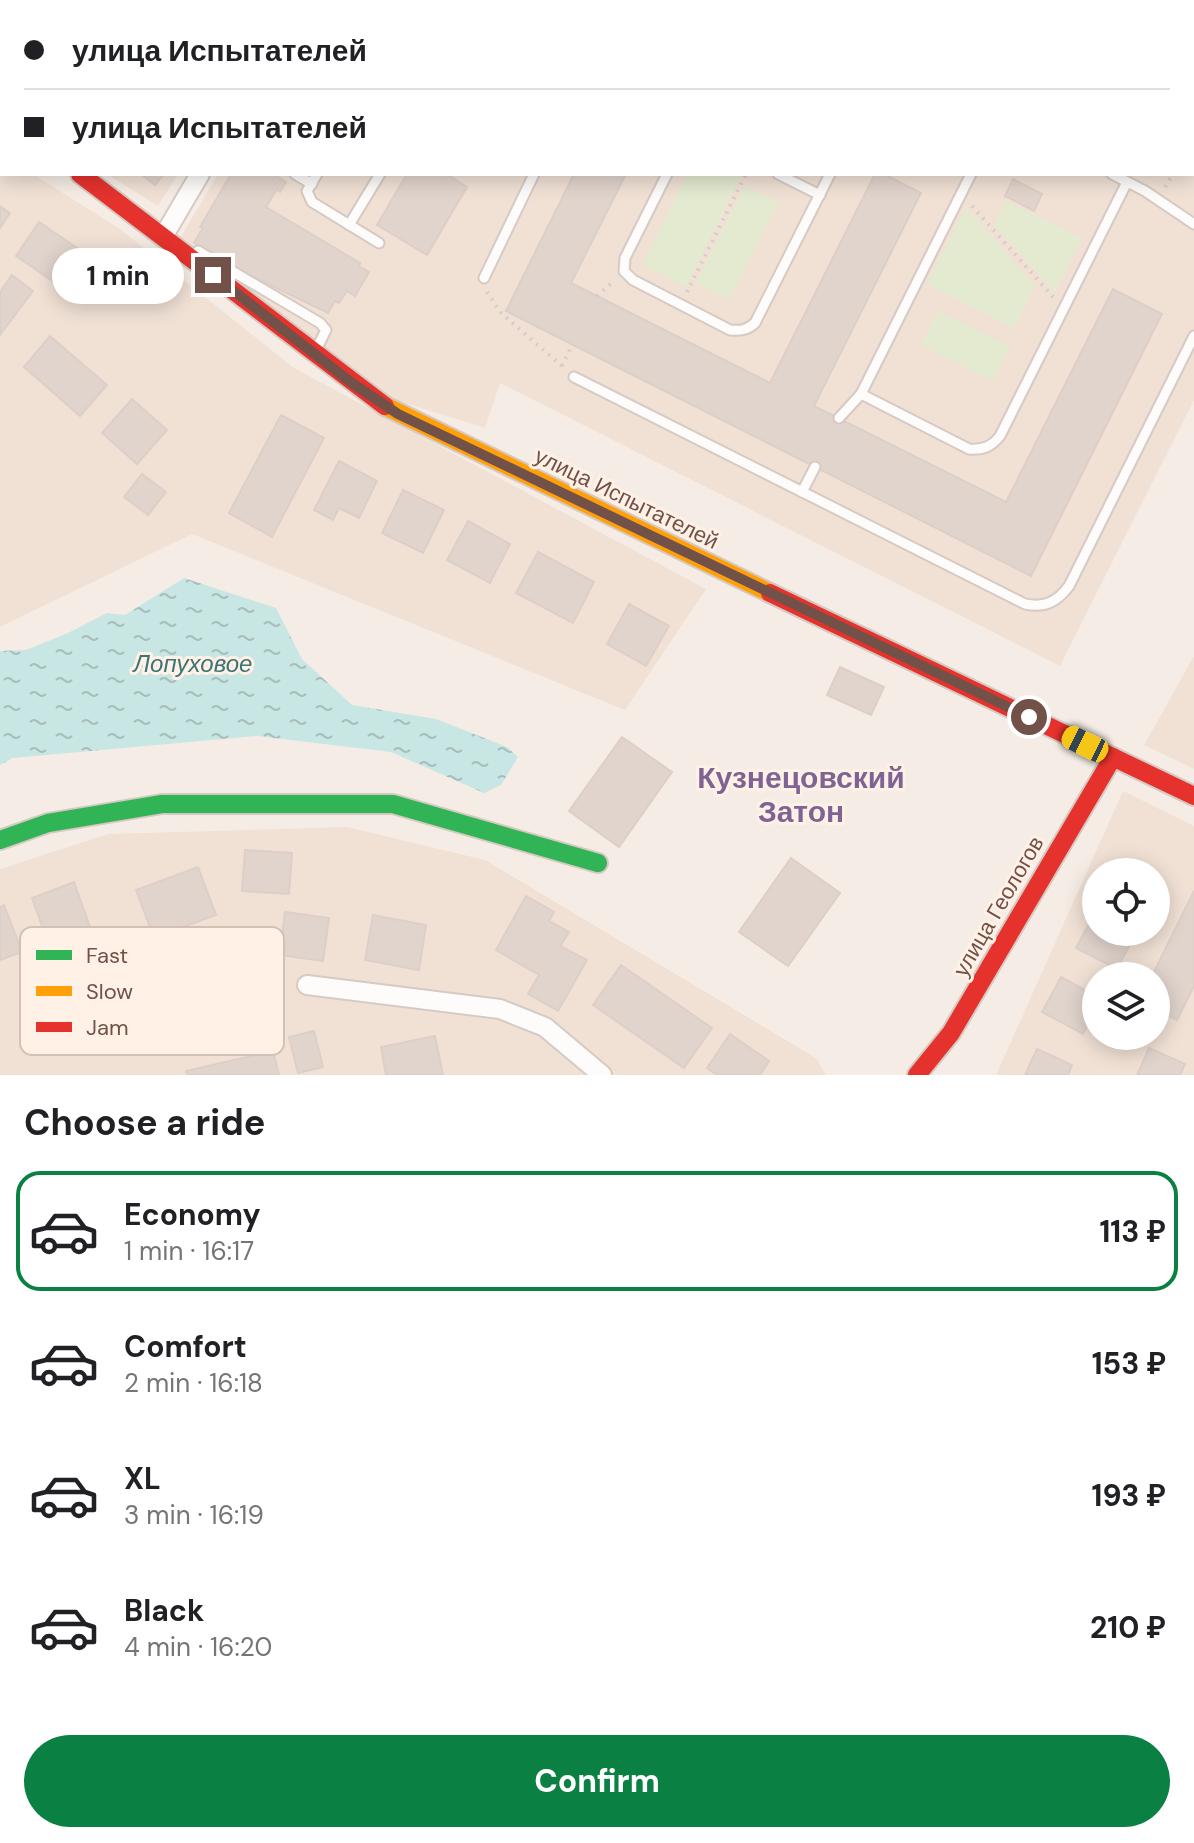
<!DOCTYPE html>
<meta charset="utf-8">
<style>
body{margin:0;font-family:"DM Sans",sans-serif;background:#f6f6f6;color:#202124;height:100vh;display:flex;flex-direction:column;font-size:30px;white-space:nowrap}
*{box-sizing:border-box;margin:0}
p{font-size:26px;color:#757577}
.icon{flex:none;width:44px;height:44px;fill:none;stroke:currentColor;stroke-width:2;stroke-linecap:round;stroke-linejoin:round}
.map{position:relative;height:1075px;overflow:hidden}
.details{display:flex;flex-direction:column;background:#fff;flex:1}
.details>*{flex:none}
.banner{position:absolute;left:0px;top:0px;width:1194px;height:176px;box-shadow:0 4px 20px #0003;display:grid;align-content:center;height:176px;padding:0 24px;background:#fff}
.tools{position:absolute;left:1082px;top:858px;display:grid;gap:16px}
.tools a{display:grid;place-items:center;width:88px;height:88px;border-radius:50%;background:#fff;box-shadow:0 4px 20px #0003;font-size:40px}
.end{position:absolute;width:36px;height:36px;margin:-18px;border:10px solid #715148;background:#fff;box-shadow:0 0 0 4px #fff}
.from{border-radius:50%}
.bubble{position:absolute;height:56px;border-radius:28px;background:#fff;box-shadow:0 4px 20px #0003;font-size:26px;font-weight:700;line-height:56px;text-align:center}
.car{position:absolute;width:24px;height:48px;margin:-24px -12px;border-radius:10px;box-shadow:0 0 6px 2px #0007;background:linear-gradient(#f5c518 24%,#345 0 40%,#f5c518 0 76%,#345 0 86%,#f5c518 0)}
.banner b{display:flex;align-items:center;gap:28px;height:76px;font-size:30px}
.banner b+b{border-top:2px solid #e0e0e0}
.banner i{width:20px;height:20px;background:#202124}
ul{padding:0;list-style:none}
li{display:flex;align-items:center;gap:24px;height:120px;margin:0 16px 12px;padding:0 8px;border:4px solid transparent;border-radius:24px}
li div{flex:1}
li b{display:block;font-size:30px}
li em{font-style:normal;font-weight:700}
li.on{border-color:#0b8043}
li>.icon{width:72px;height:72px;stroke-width:1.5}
h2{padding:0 24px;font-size:36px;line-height:96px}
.primary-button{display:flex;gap:16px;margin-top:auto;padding:16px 24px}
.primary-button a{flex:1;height:92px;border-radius:48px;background:#0b8043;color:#fff;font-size:32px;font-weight:700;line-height:92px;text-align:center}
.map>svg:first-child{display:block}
.residential{fill:#f1e1d5;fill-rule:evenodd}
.park{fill:#e3ead0}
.water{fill:url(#water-ripples)}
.building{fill:#e1d4cd;stroke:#ddcfc8;stroke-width:2}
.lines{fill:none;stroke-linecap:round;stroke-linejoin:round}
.lane-casing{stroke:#d6cac4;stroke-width:13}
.street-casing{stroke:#d6cac4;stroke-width:22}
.fast-casing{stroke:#d5c9c2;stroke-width:22}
.slow-casing{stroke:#d5c9c2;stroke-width:22}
.jam-casing{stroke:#d5c9c2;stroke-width:22}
.path{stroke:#d6ccc8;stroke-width:4;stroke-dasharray:2 6;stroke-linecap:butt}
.lane{stroke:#fefcfb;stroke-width:9}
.street{stroke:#fefcfb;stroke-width:18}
.fast{stroke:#30b455;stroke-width:18}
.slow{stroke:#ff9f0a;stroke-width:18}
.jam{stroke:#e5322d;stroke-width:18}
.route{stroke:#715148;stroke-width:10}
.labels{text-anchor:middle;stroke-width:6;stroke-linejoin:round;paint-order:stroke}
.street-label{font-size:22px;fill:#715148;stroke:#fff1e5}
.water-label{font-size:24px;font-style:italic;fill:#3c7477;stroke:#fff1e5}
.district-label{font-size:30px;font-weight:bold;fill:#7e6394;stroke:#fff1e5}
.key{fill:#fff1e5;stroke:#d4c1b6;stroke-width:2}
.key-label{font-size:22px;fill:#715148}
</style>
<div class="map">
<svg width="1194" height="1075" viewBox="0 0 1194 1075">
<defs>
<pattern id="water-ripples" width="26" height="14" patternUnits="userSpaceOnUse" patternTransform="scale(2)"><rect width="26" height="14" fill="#c8e6e4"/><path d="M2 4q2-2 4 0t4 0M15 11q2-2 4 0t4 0" fill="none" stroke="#a7bdbb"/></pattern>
</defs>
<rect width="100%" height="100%" fill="#f5ede5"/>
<!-- residential -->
<g class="residential">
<path d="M0,0H287L2,2V107Z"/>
<path d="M322,0H543L546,2H320Z"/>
<path d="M606,0H1194V400L1060,666L500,383L485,428L386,397L177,243L218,174H1192V2H605Z"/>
<path d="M0,153L2,174H33L120,229L294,368L706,589L625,710L192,534L0,627Z"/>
<path d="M107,174H178L158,206Z"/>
<path d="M1194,656V769L1144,745Z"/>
<path d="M1123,791L1194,826V1075H996ZM1096,872H1156V932H1096ZM1096,976H1156V1036H1096Z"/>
<path d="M347,827L485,860L816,1058L826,1075H0V869L108,834Z"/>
</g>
<!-- park -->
<g class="park">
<path d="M687,174L741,176L686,287L642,265Z"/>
<path d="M745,186L778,202L729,300L696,283Z"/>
<path d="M1006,201L1082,239L1055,292L994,225Z"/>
<path d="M966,207L1035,286L1014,328L927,284Z"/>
<path d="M938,311L1010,347L993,381L921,345Z"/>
</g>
<!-- water -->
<path class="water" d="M184,578L276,608L302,659L352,705L436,719L507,747L518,757L501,785L484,793L391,752L257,736L13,758L0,765V651L26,650L68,633L107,613L125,615Z"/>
<!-- building -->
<g class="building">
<path d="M94,0H151L93,2Z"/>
<path d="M342,0H416L420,2H341Z"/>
<path d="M972,0H1022L971,2Z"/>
<path d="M0,47L2,48V96L0,94Z"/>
<path d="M141,174H164L155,185Z"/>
<path d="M231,174H273L286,182L280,192L277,189L266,207L360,263L359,266L369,272L355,296L347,291L339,303L335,301L328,313L253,277L194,243L203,228L200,227Z"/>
<path d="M407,174H446L467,187L427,255L377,225Z"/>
<path d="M574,174H626L571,283L770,383L875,174H884L921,193L814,406L1006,502L1113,289L1162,314L1031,576L506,311Z"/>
<path d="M1013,179L1042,194L1034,211L1005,196Z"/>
<path d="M0,206L10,213L0,228Z"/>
<path d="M39,222L83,252L60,286L16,256Z"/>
<path d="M12,275L33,291L0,335V292Z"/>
<path d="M50,336L107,385L80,416L24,367Z"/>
<path d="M132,399L167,430L137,464L102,433Z"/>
<path d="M281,415L324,438L272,537L229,513Z"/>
<path d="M339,461L377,481L359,518L339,508L333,520L314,510Z"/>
<path d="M142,474L166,492L148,515L124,497Z"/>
<path d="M403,490L444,510L423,553L382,533Z"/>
<path d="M468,521L510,544L490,583L447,560Z"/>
<path d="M538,552L594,582L573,623L516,593Z"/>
<path d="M629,604L669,626L646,666L607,644Z"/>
<path d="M840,667L884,687L871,715L827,695Z"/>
<path d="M622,737L672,772L619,847L569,811Z"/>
<path d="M245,850L292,853L289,894L242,891Z"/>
<path d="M791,858L840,893L788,966L739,932Z"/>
<path d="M198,867L216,915L154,938L136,890Z"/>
<path d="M74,882L91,930L49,945L32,898Z"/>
<path d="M1194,891V986L1177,1020L1156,1010V976H1152Z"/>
<path d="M526,896L554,912L549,921L569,932L560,946L587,960L558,1011L528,994L539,975L496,950Z"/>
<path d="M4,905L22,952L0,960V907Z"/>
<path d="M285,912L329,918L323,961L280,955Z"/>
<path d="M1094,914L1096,932H1129L1135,935L1117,969L1076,948Z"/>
<path d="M373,915L426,925L419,970L365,960Z"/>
<path d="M621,965L712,1028L684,1068L593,1005Z"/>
<path d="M1061,977L1096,996V1009L1083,1034L1042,1012Z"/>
<path d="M314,1031L323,1067L298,1073L289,1037Z"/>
<path d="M730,1034L769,1061L760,1075H717L707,1068Z"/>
<path d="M435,1036L443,1075H386L381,1047Z"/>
<path d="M1149,1048L1185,1064L1180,1075H1137Z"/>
<path d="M1037,1049L1072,1065L1068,1075H1025Z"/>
<path d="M273,1051L279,1075H187L186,1071Z"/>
</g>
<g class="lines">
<defs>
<g id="lane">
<path d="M457,0H462"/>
<path d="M529,0L531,2"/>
<path d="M767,0L771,2"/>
<path d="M623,2L624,0"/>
<path d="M1067,2L1068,0"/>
<path d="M295,174L312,184"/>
<path d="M317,174L307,191L312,202L379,243"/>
<path d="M667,174L625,258L624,271L633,280L730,330C741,331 747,330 755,323L830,174"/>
<path d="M778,174L820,195"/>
<path d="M971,174L861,394L969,449C983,450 991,447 1000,436L1127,182"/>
<path d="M1112,174L1145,191L1194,224"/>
<path d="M349,225L380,174"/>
<path d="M198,251L320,323L326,330L316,350"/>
<path d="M484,278L534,174"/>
<path d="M574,377L1025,604C1045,608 1057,602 1069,586L1194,336"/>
<path d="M839,418L861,394"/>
<path d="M802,492L815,467"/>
</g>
<g id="street">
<path d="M268,0L272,2"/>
<path d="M303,2L304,0"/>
<path d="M0,120L2,121"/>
<path d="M163,237L200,174"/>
<path d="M307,985L500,1009L545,1027L602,1075"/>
</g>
<path id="fast" d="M0,840L48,823L162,804H393L598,863"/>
<path id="slow" d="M385,406L770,593"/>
<g id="jam">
<path d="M80,174L385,406"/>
<path d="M770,593L1194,796"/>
<path d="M917,1075L951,1033L1113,757"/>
</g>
</defs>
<!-- lane casing -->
<use href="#lane" class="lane-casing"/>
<!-- street casing -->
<use href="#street" class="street-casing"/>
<!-- fast casing -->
<use href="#fast" class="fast-casing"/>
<!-- slow casing -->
<use href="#slow" class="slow-casing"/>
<!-- jam casing -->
<use href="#jam" class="jam-casing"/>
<!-- path -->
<g class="path">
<path d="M1130,0L1134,2"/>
<path d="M830,2L831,0"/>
<path d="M933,2L934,0"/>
<path d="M1121,2L1122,0"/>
<path d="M1144,2L1145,0"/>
<path d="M1192,36L1194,37"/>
<path d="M1192,138L1194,134"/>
<path d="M1165,187L1173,174"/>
<path d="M972,206L1054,298"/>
<path d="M487,292L500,312L563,367"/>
<path d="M687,292L746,174"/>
<path d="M597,296L614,281"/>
<path d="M562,366L572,345"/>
</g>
<!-- lane -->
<use href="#lane" class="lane"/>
<!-- street -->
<use href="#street" class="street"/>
<!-- fast -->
<use href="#fast" class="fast"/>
<!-- slow -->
<use href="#slow" class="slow"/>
<!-- jam -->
<use href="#jam" class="jam"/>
</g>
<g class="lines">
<!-- route -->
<path class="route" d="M213,275L352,383L398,414L1029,717"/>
</g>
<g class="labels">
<!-- street labels -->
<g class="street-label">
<text transform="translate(627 498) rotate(26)" y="8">улица Испытателей</text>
<text transform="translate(998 906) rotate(-60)" y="8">улица Геологов</text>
</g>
<!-- water labels -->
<g class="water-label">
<text x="193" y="672">Лопуховое</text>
</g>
<!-- district labels -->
<g class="district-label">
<text x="801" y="788">Кузнецовский<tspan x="801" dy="34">Затон</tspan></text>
</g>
</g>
<!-- legend -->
<rect x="20" y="927" width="264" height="128" rx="12" class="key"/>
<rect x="36" y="950" width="36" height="10" fill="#30b455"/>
<rect x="36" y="986" width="36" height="10" fill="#ff9f0a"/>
<rect x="36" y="1022" width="36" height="10" fill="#e5322d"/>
<g class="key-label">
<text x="86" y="963">Fast</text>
<text x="86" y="999">Slow</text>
<text x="86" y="1035">Jam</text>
</g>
</svg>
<div class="tools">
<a><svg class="icon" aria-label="locate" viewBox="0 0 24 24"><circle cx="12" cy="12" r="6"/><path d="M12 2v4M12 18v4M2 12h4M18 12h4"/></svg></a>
<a><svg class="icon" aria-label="layers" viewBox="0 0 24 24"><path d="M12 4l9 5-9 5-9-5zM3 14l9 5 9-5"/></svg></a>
</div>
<i class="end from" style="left:1029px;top:717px"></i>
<i class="end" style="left:213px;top:275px"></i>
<div class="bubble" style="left:52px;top:248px;width:132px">1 min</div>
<i class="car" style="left:1085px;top:744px;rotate:296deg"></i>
<div class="banner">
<b><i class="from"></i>улица Испытателей</b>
<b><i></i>улица Испытателей</b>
</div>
</div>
<section class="details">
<h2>Choose a ride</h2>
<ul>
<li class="on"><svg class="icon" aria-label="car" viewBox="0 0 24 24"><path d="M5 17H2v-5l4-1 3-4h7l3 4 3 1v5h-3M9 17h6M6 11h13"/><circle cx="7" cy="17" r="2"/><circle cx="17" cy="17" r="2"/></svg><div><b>Economy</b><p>1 min · 16:17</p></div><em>113 ₽</em></li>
<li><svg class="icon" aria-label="car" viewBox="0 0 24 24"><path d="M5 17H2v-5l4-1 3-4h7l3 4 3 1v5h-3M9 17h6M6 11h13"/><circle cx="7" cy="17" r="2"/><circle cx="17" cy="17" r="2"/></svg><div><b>Comfort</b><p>2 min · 16:18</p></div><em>153 ₽</em></li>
<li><svg class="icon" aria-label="car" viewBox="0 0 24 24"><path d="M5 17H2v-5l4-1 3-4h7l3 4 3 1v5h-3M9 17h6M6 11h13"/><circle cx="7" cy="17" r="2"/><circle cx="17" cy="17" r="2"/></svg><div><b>XL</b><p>3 min · 16:19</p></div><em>193 ₽</em></li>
<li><svg class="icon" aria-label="car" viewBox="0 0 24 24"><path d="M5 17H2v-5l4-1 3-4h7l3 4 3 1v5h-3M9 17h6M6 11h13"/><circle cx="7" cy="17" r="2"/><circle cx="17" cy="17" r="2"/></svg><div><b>Black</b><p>4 min · 16:20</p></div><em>210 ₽</em></li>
</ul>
<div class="primary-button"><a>Confirm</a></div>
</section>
